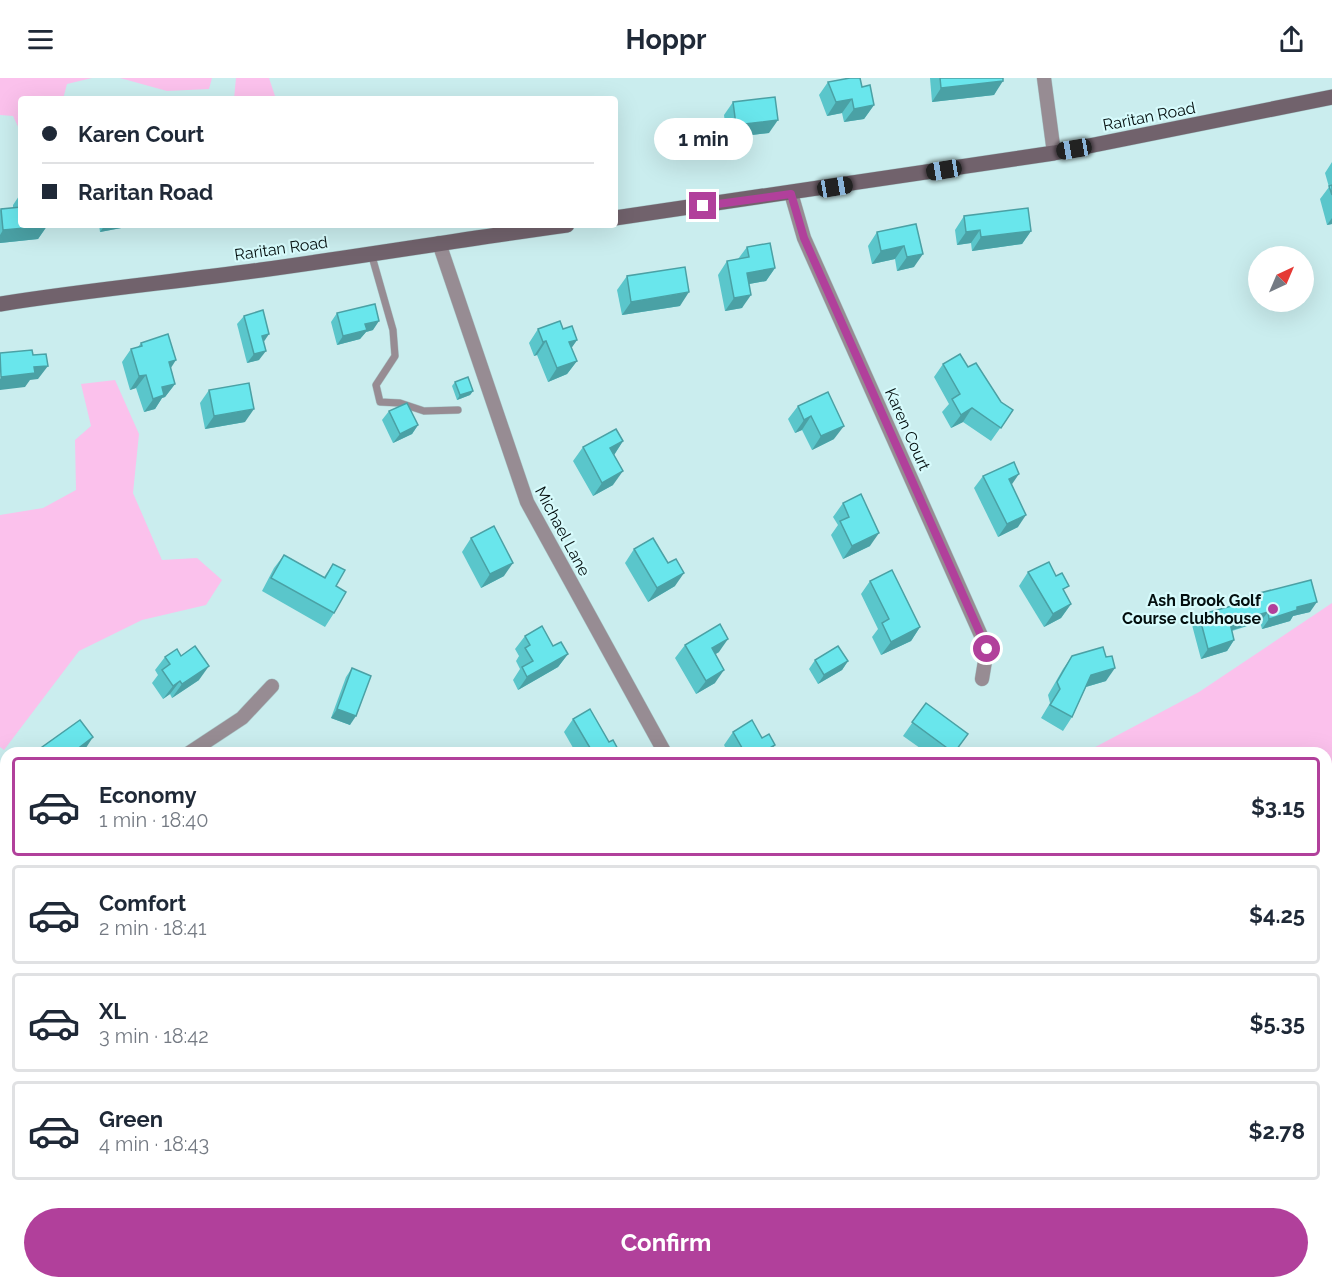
<!DOCTYPE html>
<meta charset="utf-8">
<style>
body{margin:0;font-family:Raleway,sans-serif;background:#f6f6f7;color:#1f2937;height:100vh;display:flex;flex-direction:column;font-size:22px;white-space:nowrap}
*{box-sizing:border-box;margin:0}
p{font-size:20px;color:#747a83}
.icon{flex:none;width:33px;height:33px;fill:none;stroke:currentColor;stroke-width:2;stroke-linecap:round;stroke-linejoin:round}
.map{position:relative;flex:1;overflow:hidden}
.side{position:absolute;left:0px;top:669px;width:1332px;height:542px;display:flex;flex-direction:column;background:#fff;border-radius:18px 18px 0 0;box-shadow:0 6px 24px #0002}
.side>*{flex:none}
.guide{position:absolute;left:18px;top:18px;width:600px;height:132px;border-radius:6px;box-shadow:0 6px 24px #0002;display:grid;align-content:center;height:132px;padding:0 24px;background:#fff}
.needle{width:39px;rotate:44deg}
.buttons{position:absolute;left:1248px;top:168px;display:grid;gap:12px}
.buttons a{display:grid;place-items:center;width:66px;height:66px;border-radius:50%;background:#fff;box-shadow:0 6px 24px #0002;font-size:30px}
.end{position:absolute;width:27px;height:27px;margin:-14px;border:8px solid #b1409b;background:#fff;box-shadow:0 0 0 3px #fff}
.from{border-radius:50%}
.bubble{position:absolute;height:42px;border-radius:21px;background:#fff;box-shadow:0 6px 24px #0002;font-size:20px;font-weight:700;line-height:42px;text-align:center}
.car{position:absolute;width:18px;height:36px;margin:-18px -9px;border-radius:8px;box-shadow:0 0 4px 2px #0007;background:linear-gradient(#222 24%,#8ab4d8 0 40%,#222 0 76%,#8ab4d8 0 86%,#222 0)}
.guide b{display:flex;align-items:center;gap:21px;height:57px;font-size:22px}
.guide b+b{border-top:2px solid #e0e1e3}
.guide i{width:15px;height:15px;background:#1f2937}
ul{padding:10px 0 0;list-style:none}
li{display:flex;align-items:center;gap:18px;height:99px;margin:0 12px 9px;padding:0 12px;border:3px solid #e0e1e3;border-radius:6px}
li div{flex:1}
li b{display:block;font-size:22px}
li em{font-style:normal;font-weight:700}
li.current{border-color:#b1409b}
li>.icon{width:54px;height:54px;stroke-width:1.5}
.primary-button{display:flex;gap:12px;margin-top:auto;padding:12px 24px}
.primary-button a{flex:1;height:69px;border-radius:36px;background:#b1409b;color:#fff;font-size:24px;font-weight:700;line-height:69px;text-align:center}
header{display:flex;justify-content:space-between;align-items:center;height:78px;padding:0 24px;background:#fff;font-size:27px;font-weight:700}
.map>svg:first-child{display:block}
.green{fill:#fbc1ec}
.lines{fill:none;stroke-linecap:round;stroke-linejoin:round}
.lane-casing{stroke:#aac9ca;stroke-width:8}
.street-casing{stroke:#aac9ca;stroke-width:15}
.secondary-casing{stroke:#aac9ca;stroke-width:16}
.lane{stroke:#978c93;stroke-width:7}
.street{stroke:#978c93;stroke-width:14}
.secondary{stroke:#71626c;stroke-width:15}
.wall{fill:#5ac6cb}
.shaded-wall{fill:#4aa1a5}
.building{fill:#69e6ec;stroke:#4aa1a5;stroke-width:1.5}
.route{stroke:#b1409b;stroke-width:8}
.poi-dot{fill:#b1409b;stroke:#d7fbfc;stroke-width:2}
.labels{text-anchor:middle;stroke-width:4.5;stroke-linejoin:round;paint-order:stroke}
.street-label{font-size:16px;fill:#030e0e;stroke:#d7fbfc}
.poi-label{font-size:16px;font-weight:bold;fill:#030e0e;stroke:#d7fbfc;text-anchor:end}
</style>
<header><svg class="icon" aria-label="menu" viewBox="0 0 24 24"><path d="M4 6h16M4 12h16M4 18h16"/></svg>Hoppr<svg class="icon" aria-label="share" viewBox="0 0 24 24"><path d="M12 15V3M7 8l5-5 5 5M5 13v7h14v-7"/></svg></header>
<div class="map">
<svg width="1332" height="1210" viewBox="0 0 1332 1210">
<rect width="100%" height="100%" fill="#caedee"/>
<!-- green -->
<g class="green">
<path d="M0,0H92L67,6L63,21H21V55L13,38L0,37Z"/>
<path d="M120,0H212L209,11L167,13Z"/>
<path d="M236,0H269L276,21H234Z"/>
<path d="M115,302L139,356L133,415L162,482L197,480L222,502L206,527L142,542L79,573L4,672L0,669V437L43,430L76,412L75,362L91,348L81,306Z"/>
<path d="M1332,525V1210H996L1002,1204H1326V675H1084L1199,614Z"/>
</g>
<g class="lines">
<defs>
<path id="lane" d="M371,175L393,252L395,278L376,307L380,324L400,325L424,333L458,332"/>
<g id="street">
<path d="M1044,0L1054,75"/>
<path d="M791,115L804,160L987,571L982,601"/>
<path d="M439,165L527,424L665,675"/>
<path d="M189,675L242,640L272,608"/>
<path d="M0,800L6,796"/>
<path d="M156,1210L157,1204"/>
</g>
<g id="secondary">
<path d="M615,140L1054,75L1332,19"/>
<path d="M0,226C87,212 174,204 261,192C363,178 465,161 567,147"/>
</g>
</defs>
<!-- lane casing -->
<use href="#lane" class="lane-casing"/>
<!-- street casing -->
<use href="#street" class="street-casing"/>
<!-- secondary casing -->
<use href="#secondary" class="secondary-casing"/>
<!-- lane -->
<use href="#lane" class="lane"/>
<!-- street -->
<use href="#street" class="street"/>
<!-- secondary -->
<use href="#secondary" class="secondary"/>
</g>
<!-- wall -->
<g class="wall">
<path d="M930,0H1003L994,17L932,24Z"/>
<path d="M828,4L862,9L874,27L864,41L844,44L842,35L827,38L819,17Z"/>
<path d="M733,24L769,55L727,60L724,37Z"/>
<path d="M1332,84V146L1327,147L1320,121L1329,109L1325,95Z"/>
<path d="M21,115V147L47,148L38,161L0,165V132L1,131L13,130V127Z"/>
<path d="M964,138L1031,153L1022,166L972,173L971,165L957,167L955,152Z"/>
<path d="M916,146L914,189L897,193L895,181L872,186L868,168L877,154Z"/>
<path d="M99,147H137L100,154Z"/>
<path d="M747,169L775,190L766,203L749,206L742,230L725,233L718,197L727,183L738,181Z"/>
<path d="M627,198L680,228L622,237L617,212Z"/>
<path d="M337,235L373,252L366,254L360,261L337,267L331,244Z"/>
<path d="M244,238L263,264L259,282L247,285L237,246Z"/>
<path d="M538,251H563L577,262L571,270L577,283L567,296L548,304L537,277L534,278L529,265Z"/>
<path d="M141,265L170,290L175,306L165,319L162,320L155,331L144,334L136,310L130,312L122,284L131,271L138,269Z"/>
<path d="M943,286L968,289L1001,324L1013,332L991,363L963,344L951,350L942,334L949,326L934,299Z"/>
<path d="M455,304L473,313L470,317L457,322L452,308Z"/>
<path d="M209,312L245,344L205,351L200,325Z"/>
<path d="M828,314L834,361L812,372L802,352L795,355L788,341L798,328Z"/>
<path d="M389,333L418,347L412,356L393,365L382,342Z"/>
<path d="M623,363L614,377L613,407L593,418L573,383L583,369Z"/>
<path d="M983,398L1018,449L998,459L974,410Z"/>
<path d="M843,425L870,468L843,481L831,457L838,447L833,439Z"/>
<path d="M471,460L504,498L481,510L462,474Z"/>
<path d="M634,471L675,508L648,524L625,485Z"/>
<path d="M284,477L324,499L333,486L336,508L334,535L325,549L262,513L274,490Z"/>
<path d="M1028,494L1056,498L1071,526L1061,540L1044,549L1019,508Z"/>
<path d="M870,503L920,549L911,563L881,577L872,559L878,551L861,516Z"/>
<path d="M1244,519L1310,534L1293,538L1290,543L1262,551L1260,544L1232,553L1234,562L1227,573L1201,581L1192,547L1199,537L1240,526Z"/>
<path d="M525,558L553,568L568,576L558,589L518,612L513,602L520,591L516,583L519,578L515,571Z"/>
<path d="M685,567L719,574L715,576V605L696,616L675,580Z"/>
<path d="M1072,578L1106,603L1086,609L1072,639L1063,653L1041,640L1050,625L1048,617L1063,591Z"/>
<path d="M165,579L199,602L172,620L170,616L163,621L152,605L158,597L155,592Z"/>
<path d="M815,582L848,583L842,592L818,606L809,591Z"/>
<path d="M352,590L350,647L331,640L346,599Z"/>
<path d="M926,625L954,675H927L903,658Z"/>
<path d="M573,641L609,664L620,675H576L564,654Z"/>
<path d="M733,654L762,660L775,667L770,674L771,675H728L724,667Z"/>
<path d="M6,879V922L1,912Z"/>
<path d="M69,1204H97L96,1210H67Z"/>
<path d="M215,1204H246L245,1210H214Z"/>
<path d="M679,1204H726L728,1210H686L685,1208L681,1210Z"/>
</g>
<!-- shaded-wall -->
<g class="shaded-wall">
<path d="M1003,3L994,17L932,24L941,10Z"/>
<path d="M852,21L842,35L827,38L836,24Z"/>
<path d="M874,27L864,41L844,44L854,31Z"/>
<path d="M778,42L769,55L727,60L736,47Z"/>
<path d="M1332,140V146L1327,147Z"/>
<path d="M105,147H137L100,154Z"/>
<path d="M47,148L38,161L0,165V157L3,152Z"/>
<path d="M980,152L971,165L957,167L966,154Z"/>
<path d="M1031,153L1022,166L972,173L981,159Z"/>
<path d="M904,168L895,181L872,186L881,173Z"/>
<path d="M923,176L914,189L897,193L907,179Z"/>
<path d="M775,190L766,203L738,208L747,195Z"/>
<path d="M689,214L680,228L622,237L631,224Z"/>
<path d="M751,217L742,230L725,233L734,220Z"/>
<path d="M379,243L373,252L366,254L360,261L337,267L343,258L365,246Z"/>
<path d="M269,256L263,265L262,258Z"/>
<path d="M577,262L568,275L569,264Z"/>
<path d="M546,263L537,277L534,278L543,264Z"/>
<path d="M266,273L259,282L247,285L254,276Z"/>
<path d="M176,282L167,296L169,284Z"/>
<path d="M577,283L567,296L548,304L557,290Z"/>
<path d="M48,288L38,301L30,302L25,309L0,312V301L1,299L34,289Z"/>
<path d="M146,297L136,310L130,312L139,298Z"/>
<path d="M175,306L165,319L162,320L155,331L144,334L162,309Z"/>
<path d="M473,313L470,317L457,322L460,317Z"/>
<path d="M972,330L963,344L951,350L961,337Z"/>
<path d="M254,331L245,344L205,351L214,338Z"/>
<path d="M811,338L802,352L795,355L804,342Z"/>
<path d="M418,347L412,356L393,365L400,356Z"/>
<path d="M844,348L834,361L812,372L821,358Z"/>
<path d="M623,363L614,377L610,370Z"/>
<path d="M623,393L613,407L593,418L602,405Z"/>
<path d="M1019,396L1010,409L1009,401Z"/>
<path d="M1026,437L1018,449L998,459L1007,446Z"/>
<path d="M879,455L870,468L843,481L852,468Z"/>
<path d="M513,485L504,498L481,510L490,496Z"/>
<path d="M684,495L675,508L648,524L657,510Z"/>
<path d="M1317,524L1310,534L1293,538L1290,543L1262,551L1269,541L1297,529Z"/>
<path d="M1071,526L1061,540L1044,549L1053,536Z"/>
<path d="M1268,534L1260,544L1222,555L1230,545Z"/>
<path d="M920,549L911,563L881,577L891,564Z"/>
<path d="M728,561L719,574L703,584L712,570Z"/>
<path d="M1234,562L1227,573L1201,581L1208,571Z"/>
<path d="M568,576L558,589L518,612L527,599Z"/>
<path d="M848,583L842,592L818,606L824,597Z"/>
<path d="M209,588L199,602L172,620L182,606Z"/>
<path d="M1115,590L1106,603L1082,610L1091,597Z"/>
<path d="M724,592L715,605L696,616L706,603Z"/>
<path d="M180,603L170,616L163,621L173,608Z"/>
<path d="M337,631L356,638L350,647L331,640Z"/>
<path d="M93,659L84,673L81,675H72Z"/>
<path d="M6,900V905L0,912V903Z"/>
<path d="M525,1204H553L550,1210H540Z"/>
<path d="M685,1204H688L685,1208L681,1210Z"/>
</g>
<!-- building -->
<g class="building">
<path d="M850,0H860L862,9L870,7L874,27L854,31L852,21L836,24L828,4Z"/>
<path d="M940,0H1003V3L941,10Z"/>
<path d="M775,19L778,42L736,47L733,24Z"/>
<path d="M1332,107V117L1329,108Z"/>
<path d="M21,129V147L47,148L3,152L1,131Z"/>
<path d="M1028,130L1031,153L981,159L980,152L966,154L964,138Z"/>
<path d="M916,146L923,176L907,179L904,168L881,173L877,154Z"/>
<path d="M770,165L775,190L747,195L751,217L734,220L727,183L749,179L747,169Z"/>
<path d="M685,189L689,214L631,224L627,198Z"/>
<path d="M375,226L379,243L365,246L367,252L343,258L337,235Z"/>
<path d="M263,232L269,256L262,258L266,273L254,276L244,238Z"/>
<path d="M560,243L563,251L572,248L577,262L569,264L577,283L557,290L546,263L543,264L538,251Z"/>
<path d="M168,256L176,282L169,284L175,306L162,309L164,317L153,321L146,297L139,298L131,271L142,268L141,265Z"/>
<path d="M32,272L33,277L46,276L48,288L34,289L35,295L1,299L0,275Z"/>
<path d="M960,276L968,289L976,285L1001,324L1013,332L1001,350L972,330L961,337L952,321L960,316L943,286Z"/>
<path d="M468,299L473,313L460,317L455,304Z"/>
<path d="M249,305L254,331L214,338L209,312Z"/>
<path d="M828,314L844,348L821,358L811,338L804,342L798,328Z"/>
<path d="M407,325L418,347L400,356L389,333Z"/>
<path d="M616,351L623,363L610,370L623,393L602,405L583,369Z"/>
<path d="M1014,384L1019,396L1009,401L1026,437L1007,446L983,398Z"/>
<path d="M861,416L879,455L852,468L840,443L849,439L843,425Z"/>
<path d="M494,448L513,485L490,496L471,460Z"/>
<path d="M653,460L668,485L676,481L684,495L657,510L634,471Z"/>
<path d="M284,477L325,500L333,486L345,492L336,508L346,514L334,535L271,500Z"/>
<path d="M1049,484L1056,498L1062,495L1069,508L1063,511L1071,526L1053,536L1028,494Z"/>
<path d="M892,492L920,549L891,564L882,545L889,541L870,503Z"/>
<path d="M1311,502L1317,524L1297,529V532L1269,541L1268,534L1230,545L1234,562L1208,571L1199,537L1246,524L1244,519Z"/>
<path d="M720,546L728,561L712,570L724,592L706,603L685,567Z"/>
<path d="M542,548L553,568L561,564L568,576L527,599L522,589L533,583L525,570L530,567L525,558Z"/>
<path d="M195,568L209,588L182,606L180,603L173,608L162,592L170,586L165,579L177,571L181,578Z"/>
<path d="M838,568L848,583L824,597L815,582Z"/>
<path d="M1103,569L1106,579L1112,578L1115,590L1091,597L1072,639L1050,627L1060,611L1057,604L1072,578Z"/>
<path d="M352,590L371,598L356,638L337,631Z"/>
<path d="M926,625L968,656L954,675L912,644Z"/>
<path d="M590,631L609,664L613,662L620,675H593L573,641Z"/>
<path d="M80,642L93,659L72,675H40L38,672Z"/>
<path d="M752,642L762,660L769,656L775,667L768,671L771,675H745L733,654Z"/>
<path d="M6,879V900L0,903V881Z"/>
<path d="M73,1204H97L96,1210H72Z"/>
<path d="M222,1204H246L245,1210H230L221,1208Z"/>
<path d="M698,1204H726L728,1210H700Z"/>
</g>
<g class="lines">
<!-- route -->
<path class="route" d="M703,128L791,116L804,160L987,571"/>
</g>
<!-- markers -->
<circle class="poi-dot" cx="1273" cy="531" r="6"/>
<g class="labels">
<!-- street labels -->
<g class="street-label">
<text transform="translate(1149 38) rotate(-11)" y="6">Raritan Road</text>
<text transform="translate(281 170) rotate(-8)" y="6">Raritan Road</text>
<text transform="translate(908 351) rotate(66)" y="6">Karen Court</text>
<text transform="translate(563 453) rotate(62)" y="6">Michael Lane</text>
</g>
<!-- poi labels -->
<g class="poi-label">
<text x="1261" y="528">Ash Brook Golf<tspan x="1261" dy="18">Course clubhouse</tspan></text>
</g>
</g>
</svg>
<div class="buttons">
<a><svg class="needle" viewBox="-14 -14 28 28"><path d="M0-13l5 13h-10z" fill="#e53935"/><path d="M0 13l5-13h-10z" fill="#747a83"/></svg></a>
</div>
<i class="end from" style="left:987px;top:571px"></i>
<i class="end" style="left:703px;top:128px"></i>
<div class="bubble" style="left:654px;top:40px;width:99px">1 min</div>
<i class="car" style="left:1074px;top:71px;rotate:260deg"></i>
<i class="car" style="left:944px;top:92px;rotate:261deg"></i>
<i class="car" style="left:835px;top:109px;rotate:81deg"></i>
<div class="guide">
<b><i class="from"></i>Karen Court</b>
<b><i></i>Raritan Road</b>
</div>
<section class="side">
<ul>
<li class="current"><svg class="icon" aria-label="car" viewBox="0 0 24 24"><path d="M5 17H2v-5l4-1 3-4h7l3 4 3 1v5h-3M9 17h6M6 11h13"/><circle cx="7" cy="17" r="2"/><circle cx="17" cy="17" r="2"/></svg><div><b>Economy</b><p>1 min · 18:40</p></div><em>$3.15</em></li>
<li><svg class="icon" aria-label="car" viewBox="0 0 24 24"><path d="M5 17H2v-5l4-1 3-4h7l3 4 3 1v5h-3M9 17h6M6 11h13"/><circle cx="7" cy="17" r="2"/><circle cx="17" cy="17" r="2"/></svg><div><b>Comfort</b><p>2 min · 18:41</p></div><em>$4.25</em></li>
<li><svg class="icon" aria-label="car" viewBox="0 0 24 24"><path d="M5 17H2v-5l4-1 3-4h7l3 4 3 1v5h-3M9 17h6M6 11h13"/><circle cx="7" cy="17" r="2"/><circle cx="17" cy="17" r="2"/></svg><div><b>XL</b><p>3 min · 18:42</p></div><em>$5.35</em></li>
<li><svg class="icon" aria-label="car" viewBox="0 0 24 24"><path d="M5 17H2v-5l4-1 3-4h7l3 4 3 1v5h-3M9 17h6M6 11h13"/><circle cx="7" cy="17" r="2"/><circle cx="17" cy="17" r="2"/></svg><div><b>Green</b><p>4 min · 18:43</p></div><em>$2.78</em></li>
</ul>
<div class="primary-button"><a>Confirm</a></div>
</section>
</div>
